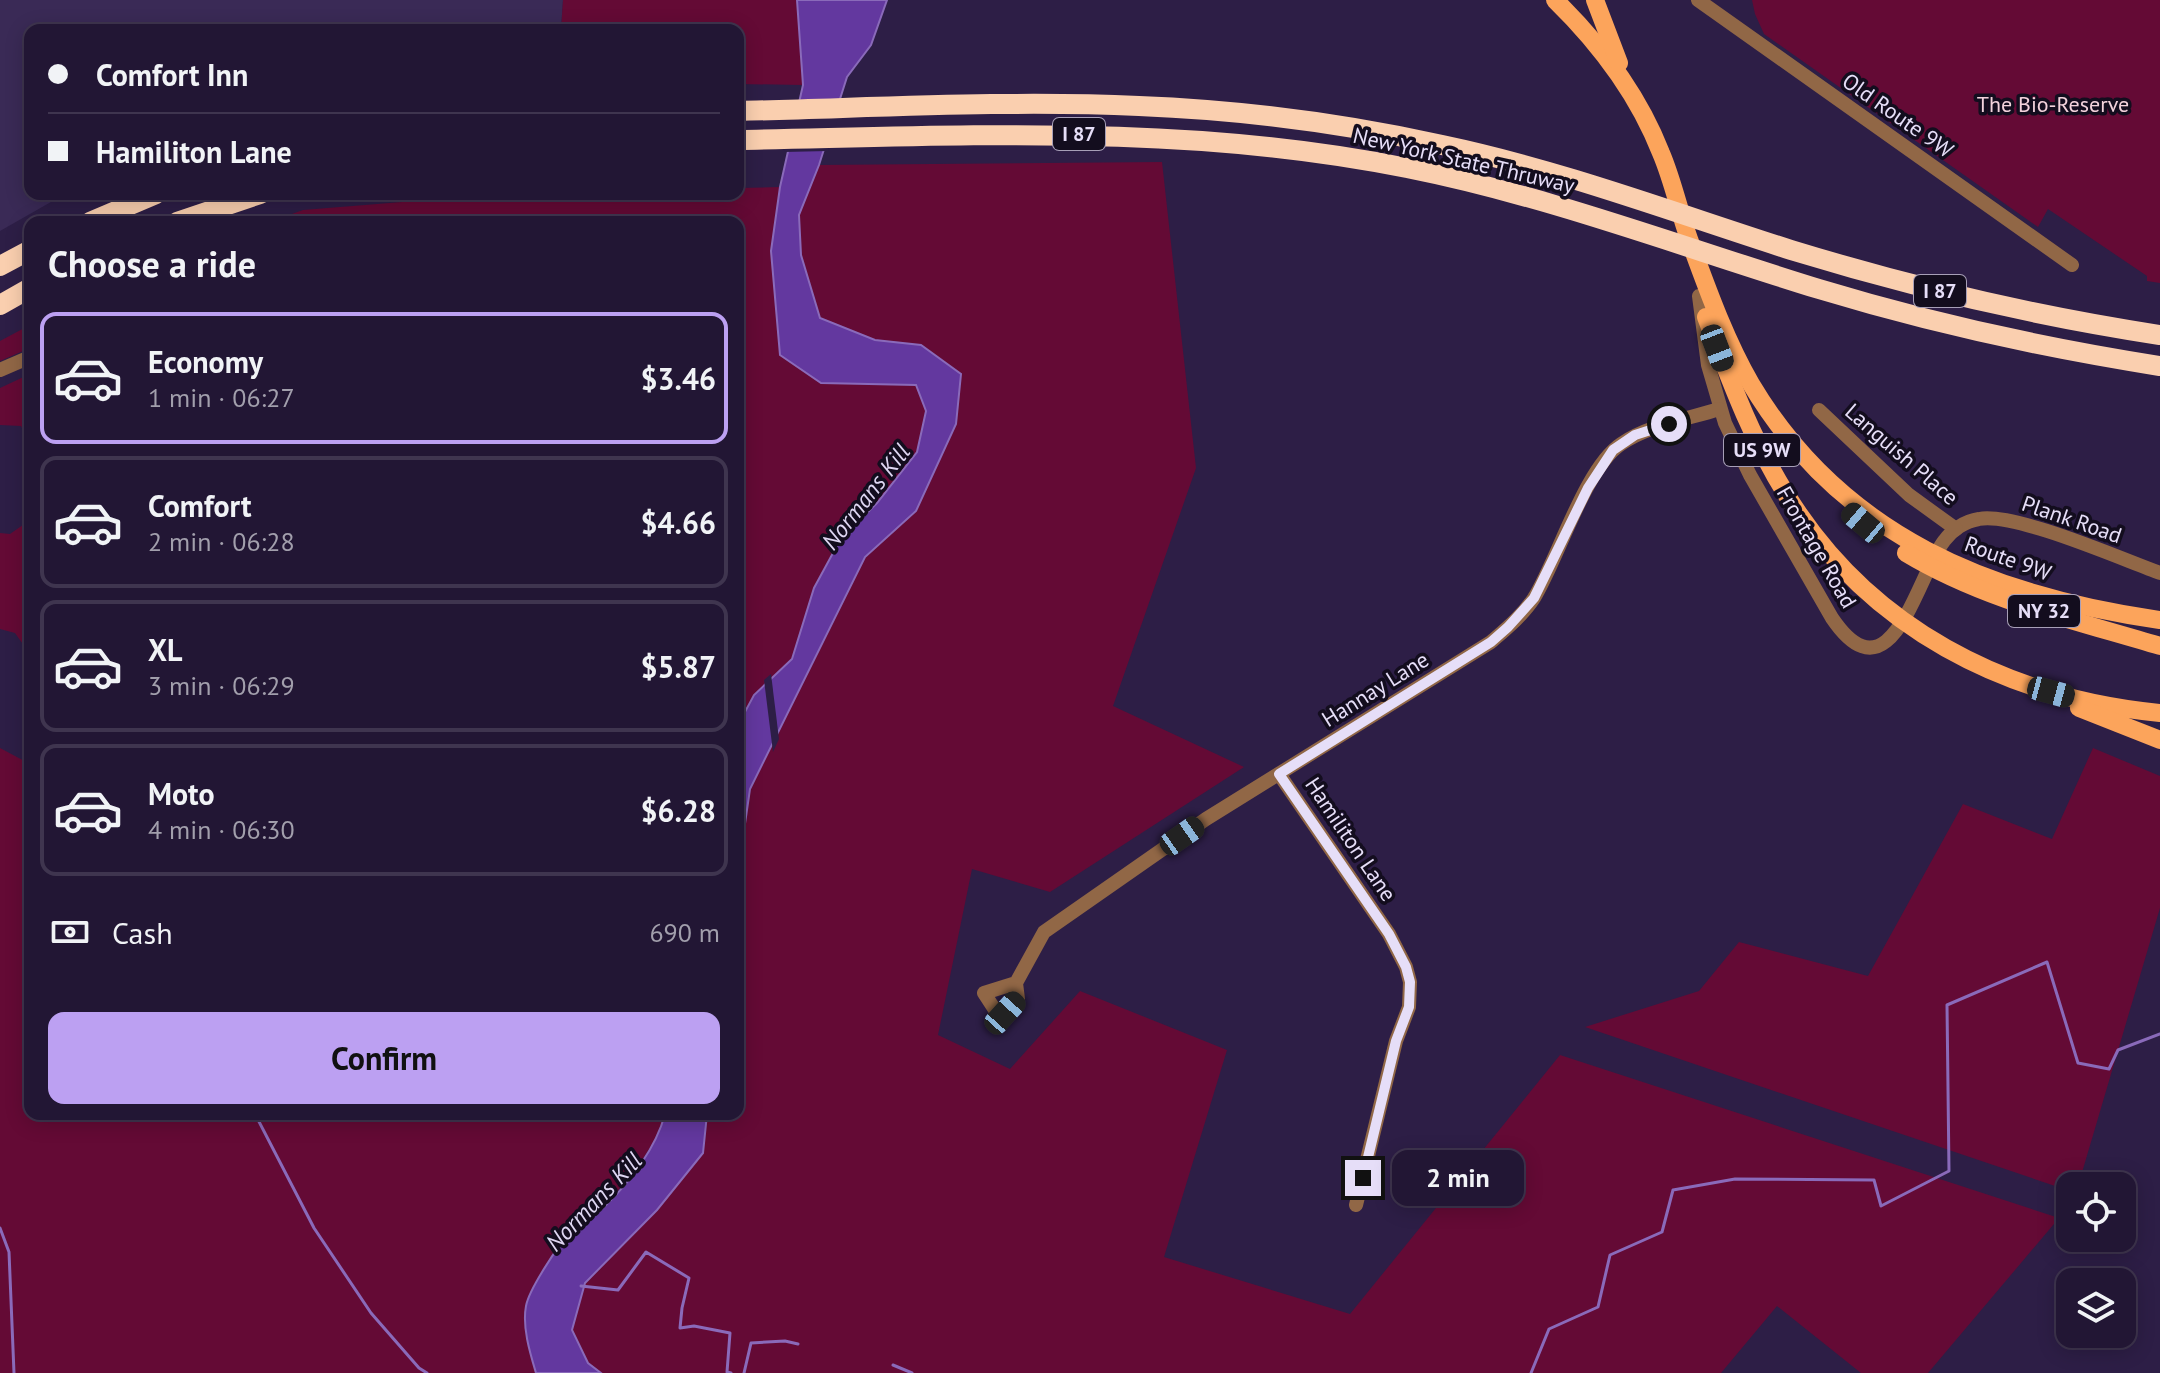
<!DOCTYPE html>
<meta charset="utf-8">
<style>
body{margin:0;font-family:"PT Sans",sans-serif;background:#2a1f3c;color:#f1f3f6;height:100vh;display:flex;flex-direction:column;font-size:30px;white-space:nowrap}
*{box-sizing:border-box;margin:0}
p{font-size:26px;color:#a29fac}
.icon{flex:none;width:44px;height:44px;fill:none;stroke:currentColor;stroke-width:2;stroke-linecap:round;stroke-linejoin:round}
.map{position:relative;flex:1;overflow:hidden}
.drawer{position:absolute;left:24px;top:216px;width:720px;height:904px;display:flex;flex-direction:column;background:#221634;border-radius:16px;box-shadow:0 4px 20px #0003,0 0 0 2px #3f354f}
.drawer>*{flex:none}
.banner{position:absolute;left:24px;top:24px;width:720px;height:176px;border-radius:16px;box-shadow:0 4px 20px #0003,0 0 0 2px #3f354f;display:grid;align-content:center;height:176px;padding:0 24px;background:#221634}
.controls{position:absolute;left:2056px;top:1172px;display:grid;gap:16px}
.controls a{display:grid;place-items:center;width:80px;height:80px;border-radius:16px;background:#221634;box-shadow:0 4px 20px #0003,0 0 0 2px #3f354f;font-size:40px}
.end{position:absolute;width:36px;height:36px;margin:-18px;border:10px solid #e6def8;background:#111;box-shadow:0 0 0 4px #111}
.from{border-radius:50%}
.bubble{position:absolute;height:56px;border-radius:16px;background:#221634;box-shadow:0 4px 20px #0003,0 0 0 2px #3f354f;font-size:26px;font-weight:700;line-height:56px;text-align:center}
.car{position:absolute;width:24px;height:48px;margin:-24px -12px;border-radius:10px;box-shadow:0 0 6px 2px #0007;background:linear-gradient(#222 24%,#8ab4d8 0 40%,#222 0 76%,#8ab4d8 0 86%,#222 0)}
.banner b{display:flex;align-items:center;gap:28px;height:76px;font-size:30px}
.banner b+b{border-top:2px solid #3f354f}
.banner i{width:20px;height:20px;background:#f1f3f6}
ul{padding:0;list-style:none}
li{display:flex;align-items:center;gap:24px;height:132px;margin:0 16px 12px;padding:0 8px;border:4px solid #3f354f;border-radius:16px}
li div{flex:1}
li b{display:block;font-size:30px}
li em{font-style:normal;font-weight:700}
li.on{border-color:#bca0f2}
li>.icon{width:72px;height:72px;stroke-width:1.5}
h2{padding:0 24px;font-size:36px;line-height:96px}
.pay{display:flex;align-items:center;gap:20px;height:88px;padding:0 24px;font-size:30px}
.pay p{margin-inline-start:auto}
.cta{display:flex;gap:16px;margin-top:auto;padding:16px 24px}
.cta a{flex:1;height:92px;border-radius:16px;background:#bca0f2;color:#111;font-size:32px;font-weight:700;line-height:92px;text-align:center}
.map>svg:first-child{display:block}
.built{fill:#3a2a56}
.green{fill:#640a35}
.water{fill:#63389f;stroke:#8a6aba;stroke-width:2}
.pier{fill:#2d1e46}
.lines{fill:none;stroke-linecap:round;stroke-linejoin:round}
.stream{stroke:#8a6aba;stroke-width:3}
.minor{stroke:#916746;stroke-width:14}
.major{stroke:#fca45b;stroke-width:18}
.highway{stroke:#facfaf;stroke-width:20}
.route{stroke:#e6def8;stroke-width:10}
.labels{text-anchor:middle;stroke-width:7;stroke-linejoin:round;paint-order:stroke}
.shield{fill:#130d1e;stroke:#a79fb7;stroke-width:2}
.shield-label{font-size:20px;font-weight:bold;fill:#e6def8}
.park-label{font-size:22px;fill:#f3d2dc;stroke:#130d1e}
.street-label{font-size:22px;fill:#e6def8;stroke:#130d1e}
.water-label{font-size:24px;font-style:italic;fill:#ded6f2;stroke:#130d1e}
</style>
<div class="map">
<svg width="2160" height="1373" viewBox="0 0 2160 1373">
<rect width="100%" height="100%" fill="#2d1e46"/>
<!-- built -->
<path class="built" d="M0,0H563L561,30H30V194H65L0,231Z"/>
<!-- green -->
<g class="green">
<path d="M563,0H797L803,85L738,84V30H561Z"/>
<path d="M1752,0H2160V283L2147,281V276L2048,209L2038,227L1764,34L1755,14Z"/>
<path d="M1162,162L1196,468L1113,706L1244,767L1050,892L972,869L938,1035L1010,1069L1080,991L1227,1050L1164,1257L1350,1314L1560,1055L2059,1218L1928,1373H1861L1777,1306L1721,1373H601L588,1363L572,1330L585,1283L657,1210L703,1153L707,1114H738V872L750,789L865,557L916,511L956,424L921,345L875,340L820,318L801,255L799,215L819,165Z"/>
<path d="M780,187L771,251L821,383L917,385L926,411L917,452L877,503L840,540L814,588L792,659L754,695L738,725V222H270L303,210L501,194H738V188Z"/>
<path d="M30,325V348L0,361V341Z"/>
<path d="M30,374V446L21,426L0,425V388Z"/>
<path d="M30,520V654L15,633L0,629V533L10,534Z"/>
<path d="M0,748L30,764V1114H665L660,1133L636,1169L604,1207L571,1231L529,1349L536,1373H0Z"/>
<path d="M2093,748L2160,776V908L2078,1186H2070V1191L1585,1027L1699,991L1739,942L1868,976L1963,804L2052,839Z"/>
</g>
<!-- water -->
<g class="water">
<path d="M797,0H887L871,45L847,77L819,165L799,215L801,255L820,318L875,340L921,345L961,374L956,424L916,511L865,557L750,789L738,872V725L754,695L792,659L814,588L840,540L877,503L917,452L926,411L916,385L821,383L780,355L771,251L780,187L803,85Z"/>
<path d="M665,1114H707L703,1153L657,1210L585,1283L572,1330L588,1363L601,1373H536C530,1353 522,1327 526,1306C529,1289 558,1246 570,1232C580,1222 595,1216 605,1206C630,1182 656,1148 665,1114Z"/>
</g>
<!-- pier -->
<g class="pier">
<path d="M844,99L828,151L784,152L795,100Z"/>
<path d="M771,674L779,739L773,752L764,680Z"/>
</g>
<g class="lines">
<!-- stream -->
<g class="stream">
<path d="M255,1114L314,1228L371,1313L419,1368L427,1373"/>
<path d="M0,1228L9,1252L14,1373"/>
<path d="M581,1286L618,1290L646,1252L689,1278L682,1308L680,1328L694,1326L730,1333L727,1372L731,1373"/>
<path d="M893,1365L912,1373"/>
<path d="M744,1373L751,1343L785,1341L798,1344"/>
<path d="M1531,1373L1549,1329L1598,1307L1610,1255L1662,1232L1673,1190L1735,1179L1874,1180L1881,1206L1949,1171L1947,1005L2047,962L2078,1063L2109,1069L2118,1050L2160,1034"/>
</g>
<!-- minor -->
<g class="minor">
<path d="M1698,0L2072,265"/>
<path d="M1699,296L1708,365L1725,423L1750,475L1832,618C1891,705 1917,576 1944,541C1952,530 1965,521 1979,519C2015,512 2121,559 2160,573"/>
<path d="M0,370L30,357"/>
<path d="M1819,410L1909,495L1956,529"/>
<path d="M1279,774L1389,934L1406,967L1410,982L1409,1007L1396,1041L1356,1205"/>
<path d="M1016,983L984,993L997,1013H1005L1018,999L1016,983L1044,932L1206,819L1491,642C1506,629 1523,615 1534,598C1558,559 1585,468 1621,444C1649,425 1688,419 1719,409"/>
</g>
<!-- major -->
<g class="major">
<path d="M1555,0C1600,44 1638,94 1661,153C1673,181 1679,211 1689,239C1707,288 1725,339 1751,384C1842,537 1992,596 2160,620"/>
<path d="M1595,0L1619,63"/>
<path d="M1706,317C1729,377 1751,438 1786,494C1868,628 2006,698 2160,713"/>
<path d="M1906,553C1984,600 2074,620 2160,646"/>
<path d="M2079,708L2160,740"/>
</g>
<!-- highway -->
<g class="highway">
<path d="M738,111C871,108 1006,100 1139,106C1241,110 1342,123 1442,145C1561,170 1675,213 1791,250C1912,287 2035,316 2160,335"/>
<path d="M738,140C962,136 1185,123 1407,168C1548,196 1682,247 1819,289C1931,323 2045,348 2160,366"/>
<path d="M90,222L156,194"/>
<path d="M177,222L260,194"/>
<path d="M0,266L30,250"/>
<path d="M0,305L30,288"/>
</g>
</g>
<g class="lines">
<!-- route -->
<path class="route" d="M1363,1178L1396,1041L1409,1007L1410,982L1406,967L1389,934L1279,774L1491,642L1508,627L1534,598L1588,488L1613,450L1635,435L1669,424"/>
</g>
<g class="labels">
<!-- shield labels -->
<g class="shield">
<rect x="1053" y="118" width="52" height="32" rx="6"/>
<rect x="1914" y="275" width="52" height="32" rx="6"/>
<rect x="1724" y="434" width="76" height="32" rx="6"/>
<rect x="2008" y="595" width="72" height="32" rx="6"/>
</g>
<g class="shield-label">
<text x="1079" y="141">I 87</text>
<text x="1940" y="298">I 87</text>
<text x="1762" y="457">US 9W</text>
<text x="2044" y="618">NY 32</text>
</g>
<!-- park labels -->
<g class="park-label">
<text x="2053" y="112">The Bio-Reserve</text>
</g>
<!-- street labels -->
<g class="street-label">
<text transform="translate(1898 115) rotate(35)" y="8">Old Route 9W</text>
<text transform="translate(1464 160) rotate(13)" y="8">New York State Thruway</text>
<text transform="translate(1902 454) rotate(41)" y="8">Languish Place</text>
<text transform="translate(2072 519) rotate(19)" y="8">Plank Road</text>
<text transform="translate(1817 547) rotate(60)" y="8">Frontage Road</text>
<text transform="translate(2008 558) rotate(20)" y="8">Route 9W</text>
<text transform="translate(1375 689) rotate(-32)" y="8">Hannay Lane</text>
<text transform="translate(1351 839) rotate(56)" y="8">Hamiliton Lane</text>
</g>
<!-- water labels -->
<g class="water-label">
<text transform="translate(866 497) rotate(-52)" y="8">Normans Kill</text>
<text transform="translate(594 1202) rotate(-46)" y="8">Normans Kill</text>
</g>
</g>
</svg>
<div class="controls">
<a><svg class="icon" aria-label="locate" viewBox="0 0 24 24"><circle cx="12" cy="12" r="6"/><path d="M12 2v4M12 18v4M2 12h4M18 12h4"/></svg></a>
<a><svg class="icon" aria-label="layers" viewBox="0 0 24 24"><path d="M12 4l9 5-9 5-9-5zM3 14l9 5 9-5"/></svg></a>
</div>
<i class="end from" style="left:1669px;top:424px"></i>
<i class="end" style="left:1363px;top:1178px"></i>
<div class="bubble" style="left:1392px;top:1150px;width:132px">2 min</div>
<i class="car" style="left:1717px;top:348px;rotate:159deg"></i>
<i class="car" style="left:1863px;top:523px;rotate:310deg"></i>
<i class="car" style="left:2051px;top:692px;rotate:105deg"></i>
<i class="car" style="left:1182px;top:836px;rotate:55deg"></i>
<i class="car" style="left:1005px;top:1013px;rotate:42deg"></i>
<div class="banner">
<b><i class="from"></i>Comfort Inn</b>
<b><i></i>Hamiliton Lane</b>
</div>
<section class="drawer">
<h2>Choose a ride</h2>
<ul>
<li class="on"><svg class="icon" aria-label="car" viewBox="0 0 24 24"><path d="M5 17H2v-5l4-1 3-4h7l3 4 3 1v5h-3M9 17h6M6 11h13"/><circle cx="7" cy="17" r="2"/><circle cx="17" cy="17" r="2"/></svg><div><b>Economy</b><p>1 min · 06:27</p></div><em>$3.46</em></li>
<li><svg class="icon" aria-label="car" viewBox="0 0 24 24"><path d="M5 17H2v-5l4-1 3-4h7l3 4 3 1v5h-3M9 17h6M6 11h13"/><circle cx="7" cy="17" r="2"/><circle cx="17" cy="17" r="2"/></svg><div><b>Comfort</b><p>2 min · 06:28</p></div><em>$4.66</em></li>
<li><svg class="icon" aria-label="car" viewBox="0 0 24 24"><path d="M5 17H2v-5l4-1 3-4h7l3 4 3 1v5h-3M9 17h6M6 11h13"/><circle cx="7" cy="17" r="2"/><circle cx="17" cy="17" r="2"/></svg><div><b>XL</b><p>3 min · 06:29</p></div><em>$5.87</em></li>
<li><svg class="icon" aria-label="car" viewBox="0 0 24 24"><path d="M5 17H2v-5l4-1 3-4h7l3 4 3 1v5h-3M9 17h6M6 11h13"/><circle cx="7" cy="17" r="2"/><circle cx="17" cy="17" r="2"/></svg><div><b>Moto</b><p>4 min · 06:30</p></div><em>$6.28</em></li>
</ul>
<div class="pay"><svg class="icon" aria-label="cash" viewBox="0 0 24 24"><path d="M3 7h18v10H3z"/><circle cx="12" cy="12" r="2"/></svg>Cash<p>690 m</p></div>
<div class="cta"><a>Confirm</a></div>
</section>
</div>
